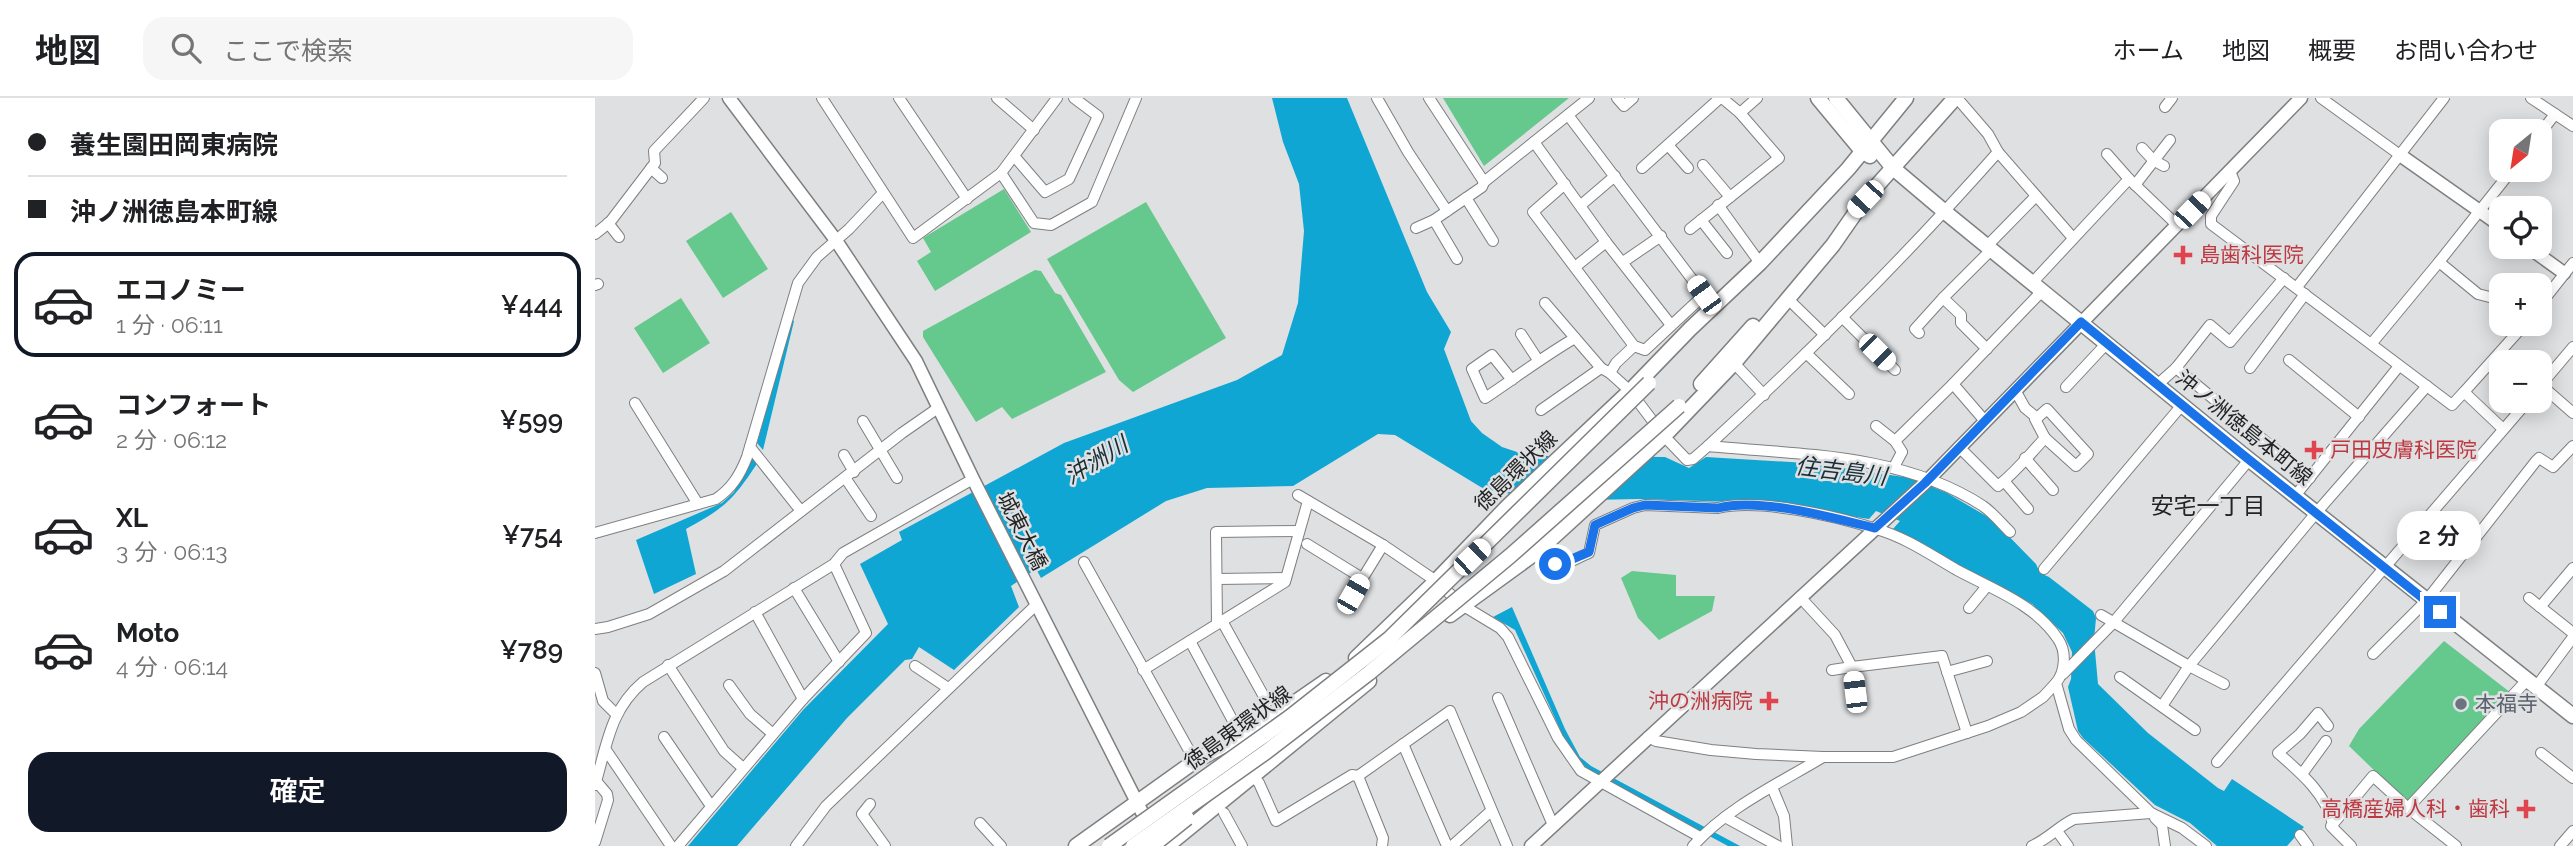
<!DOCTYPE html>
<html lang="ja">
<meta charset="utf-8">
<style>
body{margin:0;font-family:Raleway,"Noto Sans JP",sans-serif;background:#f6f6f6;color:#202124;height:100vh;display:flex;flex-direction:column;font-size:26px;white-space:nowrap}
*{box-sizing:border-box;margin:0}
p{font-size:23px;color:#757577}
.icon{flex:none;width:38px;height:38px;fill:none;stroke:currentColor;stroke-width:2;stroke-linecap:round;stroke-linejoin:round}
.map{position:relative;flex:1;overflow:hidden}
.details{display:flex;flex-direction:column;background:#fff;width:595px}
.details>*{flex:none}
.guide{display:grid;align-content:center;height:154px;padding:0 28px;background:#fff}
.needle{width:46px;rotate:210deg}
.buttons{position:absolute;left:1894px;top:21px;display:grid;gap:14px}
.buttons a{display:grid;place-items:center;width:63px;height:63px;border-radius:14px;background:#fff;box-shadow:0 4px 18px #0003;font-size:35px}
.end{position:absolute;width:32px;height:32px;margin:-16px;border:9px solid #1a73e8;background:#fff;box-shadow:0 0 0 4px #fff}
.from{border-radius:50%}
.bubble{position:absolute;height:49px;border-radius:21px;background:#fff;box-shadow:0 4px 18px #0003;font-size:23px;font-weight:600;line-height:49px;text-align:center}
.car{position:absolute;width:21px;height:42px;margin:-21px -10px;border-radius:9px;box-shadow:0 0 5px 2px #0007;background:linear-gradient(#fff 24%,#345 0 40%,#fff 0 76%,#345 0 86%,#fff 0)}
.guide b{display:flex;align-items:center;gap:24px;height:66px;font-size:26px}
.guide b+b{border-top:2px solid #e0e0e0}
.guide i{width:18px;height:18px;background:#202124}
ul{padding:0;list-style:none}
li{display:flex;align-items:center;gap:21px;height:105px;margin:0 14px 10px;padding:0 14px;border:4px solid transparent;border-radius:21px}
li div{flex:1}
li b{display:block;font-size:26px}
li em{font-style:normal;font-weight:600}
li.active{border-color:#111827}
li>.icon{width:63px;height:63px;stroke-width:1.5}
.button{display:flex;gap:14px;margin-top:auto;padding:14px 28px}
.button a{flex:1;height:80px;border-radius:21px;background:#111827;color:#fff;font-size:28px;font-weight:600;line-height:80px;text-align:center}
header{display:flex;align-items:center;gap:42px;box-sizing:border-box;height:98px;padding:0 35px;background:#fff;border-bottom:2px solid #e0e0e0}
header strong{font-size:33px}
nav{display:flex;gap:38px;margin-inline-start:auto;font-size:24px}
.search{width:490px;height:63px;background:#f6f6f6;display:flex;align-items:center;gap:18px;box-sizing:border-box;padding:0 24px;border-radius:21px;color:#757577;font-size:26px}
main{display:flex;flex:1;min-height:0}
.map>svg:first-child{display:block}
.green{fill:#65c88c}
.water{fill:#0fa6d4}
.pier{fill:#dfe0e2}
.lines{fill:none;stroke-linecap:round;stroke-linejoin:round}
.minor-casing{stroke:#7e7f81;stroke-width:12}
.tertiary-casing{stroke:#7e7f81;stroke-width:15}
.primary-casing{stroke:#7e7f81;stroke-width:17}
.minor{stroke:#fff;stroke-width:10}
.tertiary{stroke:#fff;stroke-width:12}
.primary{stroke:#fff;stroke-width:14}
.primary-bridge-casing{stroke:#7e7f81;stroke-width:17;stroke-linecap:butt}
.primary-bridge{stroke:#fff;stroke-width:14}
.route{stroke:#1a73e8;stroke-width:9}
.health-dot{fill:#e0444e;stroke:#dfe0e2;stroke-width:2.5}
.worship-dot{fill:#6b7280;stroke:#dfe0e2;stroke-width:2.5}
.labels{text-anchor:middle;stroke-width:5;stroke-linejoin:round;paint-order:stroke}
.health-label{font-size:21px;fill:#be3a42;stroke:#dfe0e2;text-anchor:start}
.street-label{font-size:21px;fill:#222324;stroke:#dfe0e2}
.worship-label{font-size:21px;fill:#5b616d;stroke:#dfe0e2;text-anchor:start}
.water-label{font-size:23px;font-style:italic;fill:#1a3039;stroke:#dfe0e2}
.neighbourhood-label{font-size:23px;fill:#222324;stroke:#dfe0e2}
</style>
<header>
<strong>地図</strong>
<div class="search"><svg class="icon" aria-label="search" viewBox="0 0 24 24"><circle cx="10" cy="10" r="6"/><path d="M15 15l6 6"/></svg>ここで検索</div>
<nav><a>ホーム</a><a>地図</a><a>概要</a><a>お問い合わせ</a></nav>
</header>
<main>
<section class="details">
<div class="guide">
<b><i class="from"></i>養生園田岡東病院</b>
<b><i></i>沖ノ洲徳島本町線</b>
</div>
<ul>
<li class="active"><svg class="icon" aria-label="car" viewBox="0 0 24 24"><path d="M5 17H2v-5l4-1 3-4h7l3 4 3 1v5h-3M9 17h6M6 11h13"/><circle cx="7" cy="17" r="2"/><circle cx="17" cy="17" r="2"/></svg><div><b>エコノミー</b><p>1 分 · 06:11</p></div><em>¥444</em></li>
<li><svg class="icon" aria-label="car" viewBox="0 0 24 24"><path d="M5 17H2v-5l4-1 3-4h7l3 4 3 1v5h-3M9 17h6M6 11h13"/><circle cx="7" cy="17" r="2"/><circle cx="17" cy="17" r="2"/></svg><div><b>コンフォート</b><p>2 分 · 06:12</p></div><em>¥599</em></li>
<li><svg class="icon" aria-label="car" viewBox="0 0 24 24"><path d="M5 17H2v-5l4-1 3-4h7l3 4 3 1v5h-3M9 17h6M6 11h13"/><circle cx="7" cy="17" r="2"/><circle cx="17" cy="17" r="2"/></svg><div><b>XL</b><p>3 分 · 06:13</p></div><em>¥754</em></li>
<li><svg class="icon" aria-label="car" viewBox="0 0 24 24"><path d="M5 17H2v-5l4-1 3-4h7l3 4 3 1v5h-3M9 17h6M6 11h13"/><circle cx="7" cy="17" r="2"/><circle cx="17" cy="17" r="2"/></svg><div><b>Moto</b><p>4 分 · 06:14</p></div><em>¥789</em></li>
</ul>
<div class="button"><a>確定</a></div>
</section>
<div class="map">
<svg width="1978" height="748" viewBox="0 0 1978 748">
<rect width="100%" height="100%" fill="#dfe0e2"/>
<!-- green -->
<g class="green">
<path d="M848,0H974L889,68Z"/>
<path d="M409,91L436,134L340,193L322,163L336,154L328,140Z"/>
<path d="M551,104L631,240L538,294L524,282L452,161Z"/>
<path d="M136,114L173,171L128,200L91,143Z"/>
<path d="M440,172L446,173L460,195L466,197L511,274L417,321L407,309L381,324L328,239V233Z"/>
<path d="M86,200L115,245L68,275L39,230Z"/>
<path d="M1037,473L1081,477V498H1120L1117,513L1064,542L1043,520L1026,480Z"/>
<path d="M1849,543L1916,595L1813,705L1754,648L1764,631Z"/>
</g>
<!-- water -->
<g class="water">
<path d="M677,0H752L832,194L856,234L849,251L876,323L887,335L907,349L928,356L952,358L1070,359L1094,370L1111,359L1212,365L1316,380L1352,395L1398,422L1441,466L1445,475L1454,479L1498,513L1501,520L1499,542L1503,586L1553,635L1623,690L1629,693L1637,681L1709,729L1692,748H1622L1595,725L1560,707L1488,640L1483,633L1473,589L1476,581L1477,554L1468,535L1437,506L1300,433L1298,431L1305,423L1281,413L1274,421L1173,405L1043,401L995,402L908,395L889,391L800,337L783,336L698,388L612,390L571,403L446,480L441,471L416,488L424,509L359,572L324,549L317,561L310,562L252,620L142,748H93L208,612L293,526L265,466L307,442L304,434L469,345L642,282L687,257L703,205L709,133L704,86L688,44Z"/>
<path d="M197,222L199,223L168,352L162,345Z"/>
<path d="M156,357L163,364C139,401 130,410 91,431L101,476L59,496L41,442L127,405L139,394Z"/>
<path d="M917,509L970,631L985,659L996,668L1145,748H1133L999,676L980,660L974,651L920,532L898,519Z"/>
</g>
<!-- pier -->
<path class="pier" d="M990,355L1032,356L986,405L942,402Z"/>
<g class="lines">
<defs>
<g id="minor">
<path d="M227,0L318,140L406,75L462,0"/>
<path d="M304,0L372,101"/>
<path d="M402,0L439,32"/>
<path d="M782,0L813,54L852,113"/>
<path d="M834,0L889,84L994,0"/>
<path d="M1022,0L1029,8L1038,0"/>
<path d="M1127,0L1145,15"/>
<path d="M1362,0L1393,36L1403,54L1478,140"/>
<path d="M1726,0L1805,57"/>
<path d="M1936,0L1978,28"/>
<path d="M1570,9L1577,0"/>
<path d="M1944,37L1960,16"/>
<path d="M939,44L1011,144L1076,227"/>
<path d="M1073,47L1093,70"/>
<path d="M1547,50L1558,62L1569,68"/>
<path d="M1512,56L1534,81"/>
<path d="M419,58L450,94L474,81L503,18L479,0"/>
<path d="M1108,67L1135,99"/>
<path d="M56,70L67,80"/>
<path d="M1047,70L1125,0"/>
<path d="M1635,73L1639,83L1616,118V126L1857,307L1869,294L1907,330"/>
<path d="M406,75L439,125L456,127L497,104L541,0"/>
<path d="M970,86L938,114L1039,248L1050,252L1109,197L973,17"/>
<path d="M1540,87L1575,42"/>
<path d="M871,100L898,143"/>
<path d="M986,107L1020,78"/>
<path d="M1123,107L1165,165"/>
<path d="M1106,122L1132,155"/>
<path d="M13,125L24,139"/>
<path d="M821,130L839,122"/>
<path d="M1095,131L1184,60L1145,15L1162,0"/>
<path d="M0,136L15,124L60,65L59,53L109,0"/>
<path d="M1392,148L1441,98"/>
<path d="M862,161L839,122L887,89L889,84"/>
<path d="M1028,164L1066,138"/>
<path d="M1844,164L1917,72"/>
<path d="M980,169L1011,144"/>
<path d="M1437,185L1534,81L1582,127"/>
<path d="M0,187L3,186"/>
<path d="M1702,189L1849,0"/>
<path d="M1193,201L1230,237"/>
<path d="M950,205L1006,270L1015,275"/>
<path d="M1944,208L1978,165"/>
<path d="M1247,219L1300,272"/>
<path d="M1324,235L1320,231L1348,200"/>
<path d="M926,236L943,262"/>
<path d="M1777,245L1844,164L1883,196L1906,202"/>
<path d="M1039,248L1021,265L1015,275L1035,293L1069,338L1092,362L1098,361L1113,348C1205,357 1307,355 1388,408C1398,415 1406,425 1415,434"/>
<path d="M1392,251L1366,225V217L1348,200L1396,152"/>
<path d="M1211,255L1254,296"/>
<path d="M1694,262L1764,319"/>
<path d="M1139,265L1169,297"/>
<path d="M1581,270L1715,380"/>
<path d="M1655,270L1710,196"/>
<path d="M917,282L897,257L877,271L890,300C920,280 949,258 980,240"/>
<path d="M1358,286L1390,323"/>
<path d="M1562,287L1581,270L1615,227L1635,244L1689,180"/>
<path d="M1946,287L1978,249"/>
<path d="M1471,289L1512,245"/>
<path d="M1944,289L1946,287L1978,315"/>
<path d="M1420,292L1430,310L1442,320L1452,311L1493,356L1481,368L1450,340"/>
<path d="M1869,294L1930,226"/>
<path d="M40,305L103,406"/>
<path d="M946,312L1006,270"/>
<path d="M268,323L302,380"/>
<path d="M1281,328L1300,343"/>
<path d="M1113,348C1214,255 1312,157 1403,54"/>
<path d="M155,349L206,413"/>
<path d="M1364,349L1403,388C1422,373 1434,357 1450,340L1440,321L1442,320"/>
<path d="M249,357L259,374"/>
<path d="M1430,360L1458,392"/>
<path d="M1299,369L1307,354L1300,343L1358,286L1447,193"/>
<path d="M251,381L276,418"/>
<path d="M1409,383L1433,411"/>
<path d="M703,397L788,447L841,483L867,507L905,530L913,539L963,640L986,673L1105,739"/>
<path d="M1700,398L1804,268"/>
<path d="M0,435L121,401C137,390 145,377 152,359L203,185L222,159L254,131L288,95"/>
<path d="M712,446L767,480"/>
<path d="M943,453C966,473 968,466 994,455L1000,427L1038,410L1050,407L1123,410C1163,400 1241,418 1281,431C1310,439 1336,457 1362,472C1397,491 1440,506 1463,541C1472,554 1470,574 1461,585L1474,631L1481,642L1556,715L1587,730L1611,748"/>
<path d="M489,464L600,663"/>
<path d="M1449,471L1587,307"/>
<path d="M622,481L691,480"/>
<path d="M199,490L244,564"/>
<path d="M758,496L788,447"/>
<path d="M1205,499L1240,537L1257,569L1347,558L1372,635"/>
<path d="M1934,500L1978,535"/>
<path d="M1945,509L1978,470"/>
<path d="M1374,510L1392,488"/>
<path d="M160,514L208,601"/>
<path d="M1506,517L1594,568L1629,586"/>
<path d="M627,523L672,604"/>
<path d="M622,526L621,434L704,433"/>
<path d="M0,531L13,529L54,516L129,473L307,335L343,310"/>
<path d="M595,543L646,638"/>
<path d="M1778,556L1831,503L1941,363L1944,360L1958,369L1978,348"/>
<path d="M73,567L129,653L148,670"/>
<path d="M320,568L353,590"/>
<path d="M548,572L690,484L713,403"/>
<path d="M1237,572L1257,569L1260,594"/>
<path d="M1352,574L1392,563"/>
<path d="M0,575L8,603L21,616"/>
<path d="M1468,576L1518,525L1654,362"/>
<path d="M1525,579L1600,632"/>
<path d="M134,587L155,616L178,636"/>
<path d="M1941,589L1978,539"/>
<path d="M903,600L958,727"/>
<path d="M1567,608L1594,568L1721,415L1832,288"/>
<path d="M1733,628L1723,615L1705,636L1683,655C1706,675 1731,696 1738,726L1736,728L1756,748"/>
<path d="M69,639L116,708"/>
<path d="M1053,639L1061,643L1116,652L1161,656L1228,659H1298L1393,628L1426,614L1448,599L1461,585"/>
<path d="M808,646L852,748"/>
<path d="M11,652L76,748"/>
<path d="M1946,655L1978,680"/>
<path d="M1622,664L1933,303"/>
<path d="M1707,676L1731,643"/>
<path d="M658,678L664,685L681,723L757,677L763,678"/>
<path d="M0,687C12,647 15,612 48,584L239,466L248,455L378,381"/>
<path d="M1177,689L1189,718L1192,748"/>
<path d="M275,706L267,716L290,748"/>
<path d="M1813,710L1932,582"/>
<path d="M629,715L647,748"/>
<path d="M1130,719L1183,748"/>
<path d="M1560,720L1567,727L1570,748"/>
<path d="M385,725L406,748"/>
<path d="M1738,726L1778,678L1813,710L1861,748"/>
<path d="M1462,733L1473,748"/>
<path d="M1705,737L1713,748"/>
<path d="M0,744L13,702L12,696L1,683"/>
<path d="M83,748L208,601L271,535L239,466"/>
<path d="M201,748L231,708L442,506"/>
<path d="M787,748L788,740L763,678L855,613L912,748"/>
<path d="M857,748L896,713"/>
<path d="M1098,748C1133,709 1183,686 1228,659"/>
<path d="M1437,748C1453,741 1464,728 1479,721L1556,715"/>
<path d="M1965,748L1978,733"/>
</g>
<g id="tertiary">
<path d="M134,0L240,141L321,263L378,381L554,728"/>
<path d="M1805,57L1906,128"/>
<path d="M1933,149L1969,175"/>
<path d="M936,748L1330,385L1706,0"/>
</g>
<g id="primary">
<path d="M1223,0L1267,53L1275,58"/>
<path d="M1241,0L1298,70L1350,114L1647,356L1978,618"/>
<path d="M1106,286L1158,228"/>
<path d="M855,517L943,453L1069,338L1139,265L1238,147L1270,101L1360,0"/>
<path d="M761,560L841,483L913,408L1035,293L1095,231L1165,165L1253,71L1311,0"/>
<path d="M481,748L600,663L669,626L731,583"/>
<path d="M572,748L774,583"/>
</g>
</defs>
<!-- minor casing -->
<use href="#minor" class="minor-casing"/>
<!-- tertiary casing -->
<use href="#tertiary" class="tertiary-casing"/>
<!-- primary casing -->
<use href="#primary" class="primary-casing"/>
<!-- minor -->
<use href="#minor" class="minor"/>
<!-- tertiary -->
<use href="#tertiary" class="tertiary"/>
<!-- primary -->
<use href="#primary" class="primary"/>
<defs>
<g id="primary-bridge">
<path d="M514,748L695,619L794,541L1054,285"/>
<path d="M538,748L671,654L774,575L915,458L1084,308"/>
<path d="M557,748L592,720"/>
</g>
</defs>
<!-- primary-bridge casing -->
<use href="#primary-bridge" class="primary-bridge-casing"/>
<!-- primary-bridge -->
<use href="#primary-bridge" class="primary-bridge"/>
</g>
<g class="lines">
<!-- route -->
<path class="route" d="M960,466L968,465L994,454L1000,427L1038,410L1050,407L1123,410C1166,399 1237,420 1280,430L1330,385L1486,224L1647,356L1845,514"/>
</g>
<!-- markers -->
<g class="health-dot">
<path d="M1584.5 146.5h7v7h7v7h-7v7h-7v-7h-7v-7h7z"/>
<path d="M1715.5 341.5h7v7h7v7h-7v7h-7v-7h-7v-7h7z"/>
<path d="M1170.5 592.5h7v7h7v7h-7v7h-7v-7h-7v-7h7z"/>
<path d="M1927.5 700.5h7v7h7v7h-7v7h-7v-7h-7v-7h7z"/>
</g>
<circle class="worship-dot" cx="1866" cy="606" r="7"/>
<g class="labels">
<!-- health labels -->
<g class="health-label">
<text x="1604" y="164">島歯科医院</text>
<text x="1735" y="359">戸田皮膚科医院</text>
<text x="1158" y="610" text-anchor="end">沖の洲病院</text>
<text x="1915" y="718" text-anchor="end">高橋産婦人科・歯科</text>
</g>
<!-- street labels -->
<g class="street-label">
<text transform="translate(1649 330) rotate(39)" y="7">沖ノ洲徳島本町線</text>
<text transform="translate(921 373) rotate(-44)" y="7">徳島環状線</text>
<text transform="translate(427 433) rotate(63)" y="7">城東大橋</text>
<text transform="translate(643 630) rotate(-36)" y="7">徳島東環状線</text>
</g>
<!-- worship labels -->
<g class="worship-label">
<text x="1880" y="613">本福寺</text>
</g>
<!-- water labels -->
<g class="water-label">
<text transform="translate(501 362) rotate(-31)" y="8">沖洲川</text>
<text transform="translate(1246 373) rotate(7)" y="8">住吉島川</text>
</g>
<!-- neighbourhood labels -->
<g class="neighbourhood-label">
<text x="1613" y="416">安宅一丁目</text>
</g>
</g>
</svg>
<div class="buttons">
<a><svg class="needle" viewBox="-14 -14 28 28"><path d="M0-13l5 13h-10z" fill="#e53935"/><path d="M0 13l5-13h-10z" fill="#757577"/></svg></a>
<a><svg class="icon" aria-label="locate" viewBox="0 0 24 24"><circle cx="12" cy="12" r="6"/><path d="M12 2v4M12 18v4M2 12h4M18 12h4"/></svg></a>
<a>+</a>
<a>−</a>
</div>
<i class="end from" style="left:960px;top:466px"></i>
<i class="end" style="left:1845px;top:514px"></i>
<div class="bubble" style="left:1802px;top:413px;width:84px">2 分</div>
<i class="car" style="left:1270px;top:101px;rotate:223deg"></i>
<i class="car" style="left:1597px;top:112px;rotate:44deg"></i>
<i class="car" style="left:1109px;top:197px;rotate:324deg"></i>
<i class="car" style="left:1282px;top:254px;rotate:135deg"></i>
<i class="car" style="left:877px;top:459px;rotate:46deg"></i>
<i class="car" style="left:758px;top:496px;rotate:30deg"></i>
<i class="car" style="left:1260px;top:594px;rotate:353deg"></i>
</div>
</main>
